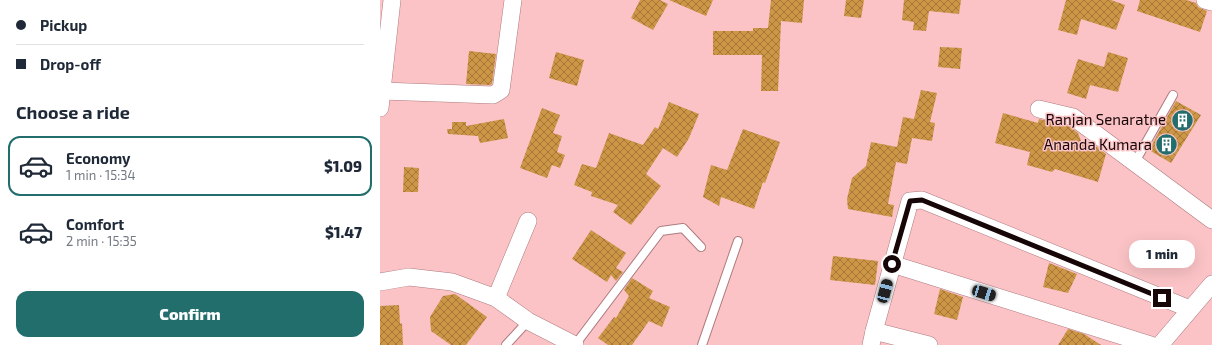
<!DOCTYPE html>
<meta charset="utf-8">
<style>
body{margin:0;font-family:"Exo 2",sans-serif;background:#f6f6f7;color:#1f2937;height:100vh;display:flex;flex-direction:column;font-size:15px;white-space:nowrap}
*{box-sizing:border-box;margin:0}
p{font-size:13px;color:#747a83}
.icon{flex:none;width:22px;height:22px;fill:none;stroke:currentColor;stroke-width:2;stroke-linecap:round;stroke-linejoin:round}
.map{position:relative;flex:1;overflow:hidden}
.sheet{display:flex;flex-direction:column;background:#fff;width:380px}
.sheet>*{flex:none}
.hud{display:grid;align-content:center;height:88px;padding:0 16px;background:#fff}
.end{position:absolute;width:18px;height:18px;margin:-9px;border:5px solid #170607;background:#fff;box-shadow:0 0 0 2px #fff}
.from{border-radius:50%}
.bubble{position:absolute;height:28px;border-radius:12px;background:#fff;box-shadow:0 4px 16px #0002;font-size:13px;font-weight:800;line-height:28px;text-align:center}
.car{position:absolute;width:12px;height:24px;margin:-12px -6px;border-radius:5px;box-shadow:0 0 3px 1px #0007;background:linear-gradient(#222 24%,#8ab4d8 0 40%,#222 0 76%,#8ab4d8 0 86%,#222 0)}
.hud b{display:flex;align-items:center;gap:14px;height:38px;font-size:15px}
.hud b+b{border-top:1px solid #e0e1e3}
.hud i{width:10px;height:10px;background:#1f2937}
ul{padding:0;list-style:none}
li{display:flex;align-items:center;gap:12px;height:60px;margin:0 8px 6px;padding:0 8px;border:2px solid transparent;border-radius:12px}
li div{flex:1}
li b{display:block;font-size:15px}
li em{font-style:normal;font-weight:800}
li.current{border-color:#226e6d}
li>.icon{width:36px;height:36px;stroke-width:1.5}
h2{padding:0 16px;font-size:18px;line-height:48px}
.button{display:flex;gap:8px;margin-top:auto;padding:8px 16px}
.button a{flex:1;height:46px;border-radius:12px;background:#226e6d;color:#fff;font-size:16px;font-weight:800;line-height:46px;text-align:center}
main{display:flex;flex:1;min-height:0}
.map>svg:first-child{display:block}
.building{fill:url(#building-cross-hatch)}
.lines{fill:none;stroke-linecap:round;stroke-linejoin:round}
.lane-casing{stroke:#ae7b7f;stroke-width:10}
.street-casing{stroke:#ae7b7f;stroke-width:18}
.lane{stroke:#fff;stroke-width:8}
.street{stroke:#fff;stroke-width:17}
.route{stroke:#170607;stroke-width:5}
.labels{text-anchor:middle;stroke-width:3;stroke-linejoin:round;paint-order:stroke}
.poi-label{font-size:15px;fill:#170607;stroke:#fbc3c6;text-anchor:end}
</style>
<main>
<section class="sheet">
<div class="hud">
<b><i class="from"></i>Pickup</b>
<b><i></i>Drop-off</b>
</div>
<h2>Choose a ride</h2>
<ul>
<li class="current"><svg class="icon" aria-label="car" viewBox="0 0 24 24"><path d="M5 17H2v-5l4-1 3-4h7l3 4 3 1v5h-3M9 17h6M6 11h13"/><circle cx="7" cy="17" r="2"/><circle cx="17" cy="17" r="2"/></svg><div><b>Economy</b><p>1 min · 15:34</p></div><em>$1.09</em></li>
<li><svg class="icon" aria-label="car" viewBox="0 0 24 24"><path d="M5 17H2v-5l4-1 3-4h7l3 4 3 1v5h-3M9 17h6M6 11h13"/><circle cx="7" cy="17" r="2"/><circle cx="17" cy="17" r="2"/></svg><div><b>Comfort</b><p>2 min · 15:35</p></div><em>$1.47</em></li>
</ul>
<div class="button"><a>Confirm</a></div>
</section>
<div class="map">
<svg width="832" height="345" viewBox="0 0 832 345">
<defs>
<pattern id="building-cross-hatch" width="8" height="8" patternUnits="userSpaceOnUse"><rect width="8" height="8" fill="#cc9646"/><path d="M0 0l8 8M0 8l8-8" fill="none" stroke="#a57838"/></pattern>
</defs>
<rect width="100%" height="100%" fill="#fbc3c6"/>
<!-- building -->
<g class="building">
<path d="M260,0H280L288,4L273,30L251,18Z"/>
<path d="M289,0H333L326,16Z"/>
<path d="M391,0H424L422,23L401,21L398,91H381L382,55H333V31H373V28H388Z"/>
<path d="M466,0H484L481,18L464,16Z"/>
<path d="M524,0H581L579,14L549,11L546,31L533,30L534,22L522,20Z"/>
<path d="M686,0H731L745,5L736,30L701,19L697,35L678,30Z"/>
<path d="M760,0H806L816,3L818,7L827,11L820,32L757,11Z"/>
<path d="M560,47L582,48L580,69L558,67Z"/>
<path d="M89,51L116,54L112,84L110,85L86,84Z"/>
<path d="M176,52L204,60L197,86L169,78Z"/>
<path d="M728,52L748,58L738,92L710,85L706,99L687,93L698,59L724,67Z"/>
<path d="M541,90L557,93L550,122L555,123L552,141L532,138L527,164L516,162L508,204L514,205L512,217L468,209L467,199L472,178L486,166L491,142L517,147L523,117L534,119Z"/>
<path d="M796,101L821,115L791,163L769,150Z"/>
<path d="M289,102L319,114L309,138L297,157L283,148L266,174L281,186L251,225L233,212L238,205L211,196L212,192L194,185L202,164L216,168L229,133L263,145L275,127L278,129Z"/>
<path d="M162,108L180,115L173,133L182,136L177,152L185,155L180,168L172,165L167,178L140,168Z"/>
<path d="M623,113L658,123L659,119L689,126L698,133L701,141L713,144L726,154L718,182L675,169L672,172L647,165L650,152L615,143Z"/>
<path d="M124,119L128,138L100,143L98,136L68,134L67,129H72V122H86V126Z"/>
<path d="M363,129L400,142L385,183L383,182L374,209L341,197L339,206L323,197L331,165L347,170Z"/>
<path d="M24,167L39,168L38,192H23Z"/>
<path d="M211,230L246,253L236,268L243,272L236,281L231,275L227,282L192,259Z"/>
<path d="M453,256L498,261L495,285L450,280Z"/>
<path d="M669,263L697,274L688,293L663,287Z"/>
<path d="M252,278L273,291L269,298L290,307L282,327L269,321L252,345H228L218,338L234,317L236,318L249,296L244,290Z"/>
<path d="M560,289L583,297L577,320L554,314Z"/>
<path d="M75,294L107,317L86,345H71L51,331L50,317L63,296Z"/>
<path d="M19,305L20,324L22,323L23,345H0V306Z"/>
<path d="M688,329L704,334L721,345H678Z"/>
</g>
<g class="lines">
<defs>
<g id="lane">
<path d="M755,162L793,95"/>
<path d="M126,345L148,321"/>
<path d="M195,345L281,231L303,228L321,247"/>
<path d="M322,345L358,241"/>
</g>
<g id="street">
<path d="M825,0L832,2"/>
<path d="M2,91L113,95L121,90L133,0"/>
<path d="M0,108L12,0"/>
<path d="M659,109L693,117L832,220"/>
<path d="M512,264L771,345"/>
<path d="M0,282L29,277L72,282L116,298L148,321L195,345"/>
<path d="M116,298L148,221"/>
<path d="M494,331L549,345"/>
<path d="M491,345L494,331L530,201L542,200L810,309"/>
<path d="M780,345L832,284"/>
</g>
</defs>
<!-- lane casing -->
<use href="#lane" class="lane-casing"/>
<!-- street casing -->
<use href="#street" class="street-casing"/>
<!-- lane -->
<use href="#lane" class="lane"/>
<!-- street -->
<use href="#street" class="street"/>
</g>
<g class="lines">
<!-- route -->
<path class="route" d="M512,264L530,201L542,200L782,298"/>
</g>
<!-- icons -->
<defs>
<symbol id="building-disc" viewBox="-11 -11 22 22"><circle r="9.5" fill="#226e6d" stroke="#fbc3c6"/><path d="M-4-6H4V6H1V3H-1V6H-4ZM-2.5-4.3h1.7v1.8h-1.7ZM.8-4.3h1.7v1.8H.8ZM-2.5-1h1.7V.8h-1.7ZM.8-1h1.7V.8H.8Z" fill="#fff"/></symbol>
</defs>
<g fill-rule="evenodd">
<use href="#building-disc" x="790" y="108" width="25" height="25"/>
<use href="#building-disc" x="774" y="132" width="25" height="25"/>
</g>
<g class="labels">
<!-- poi labels -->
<g class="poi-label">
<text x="786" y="125">Ranjan Senaratne</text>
<text x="772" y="150">Ananda Kumara</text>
</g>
</g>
</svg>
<i class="end from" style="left:512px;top:264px"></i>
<i class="end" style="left:782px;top:298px"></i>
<div class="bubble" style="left:749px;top:240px;width:66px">1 min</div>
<i class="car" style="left:505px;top:291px;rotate:15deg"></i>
<i class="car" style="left:604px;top:293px;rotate:107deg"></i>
</div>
</main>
